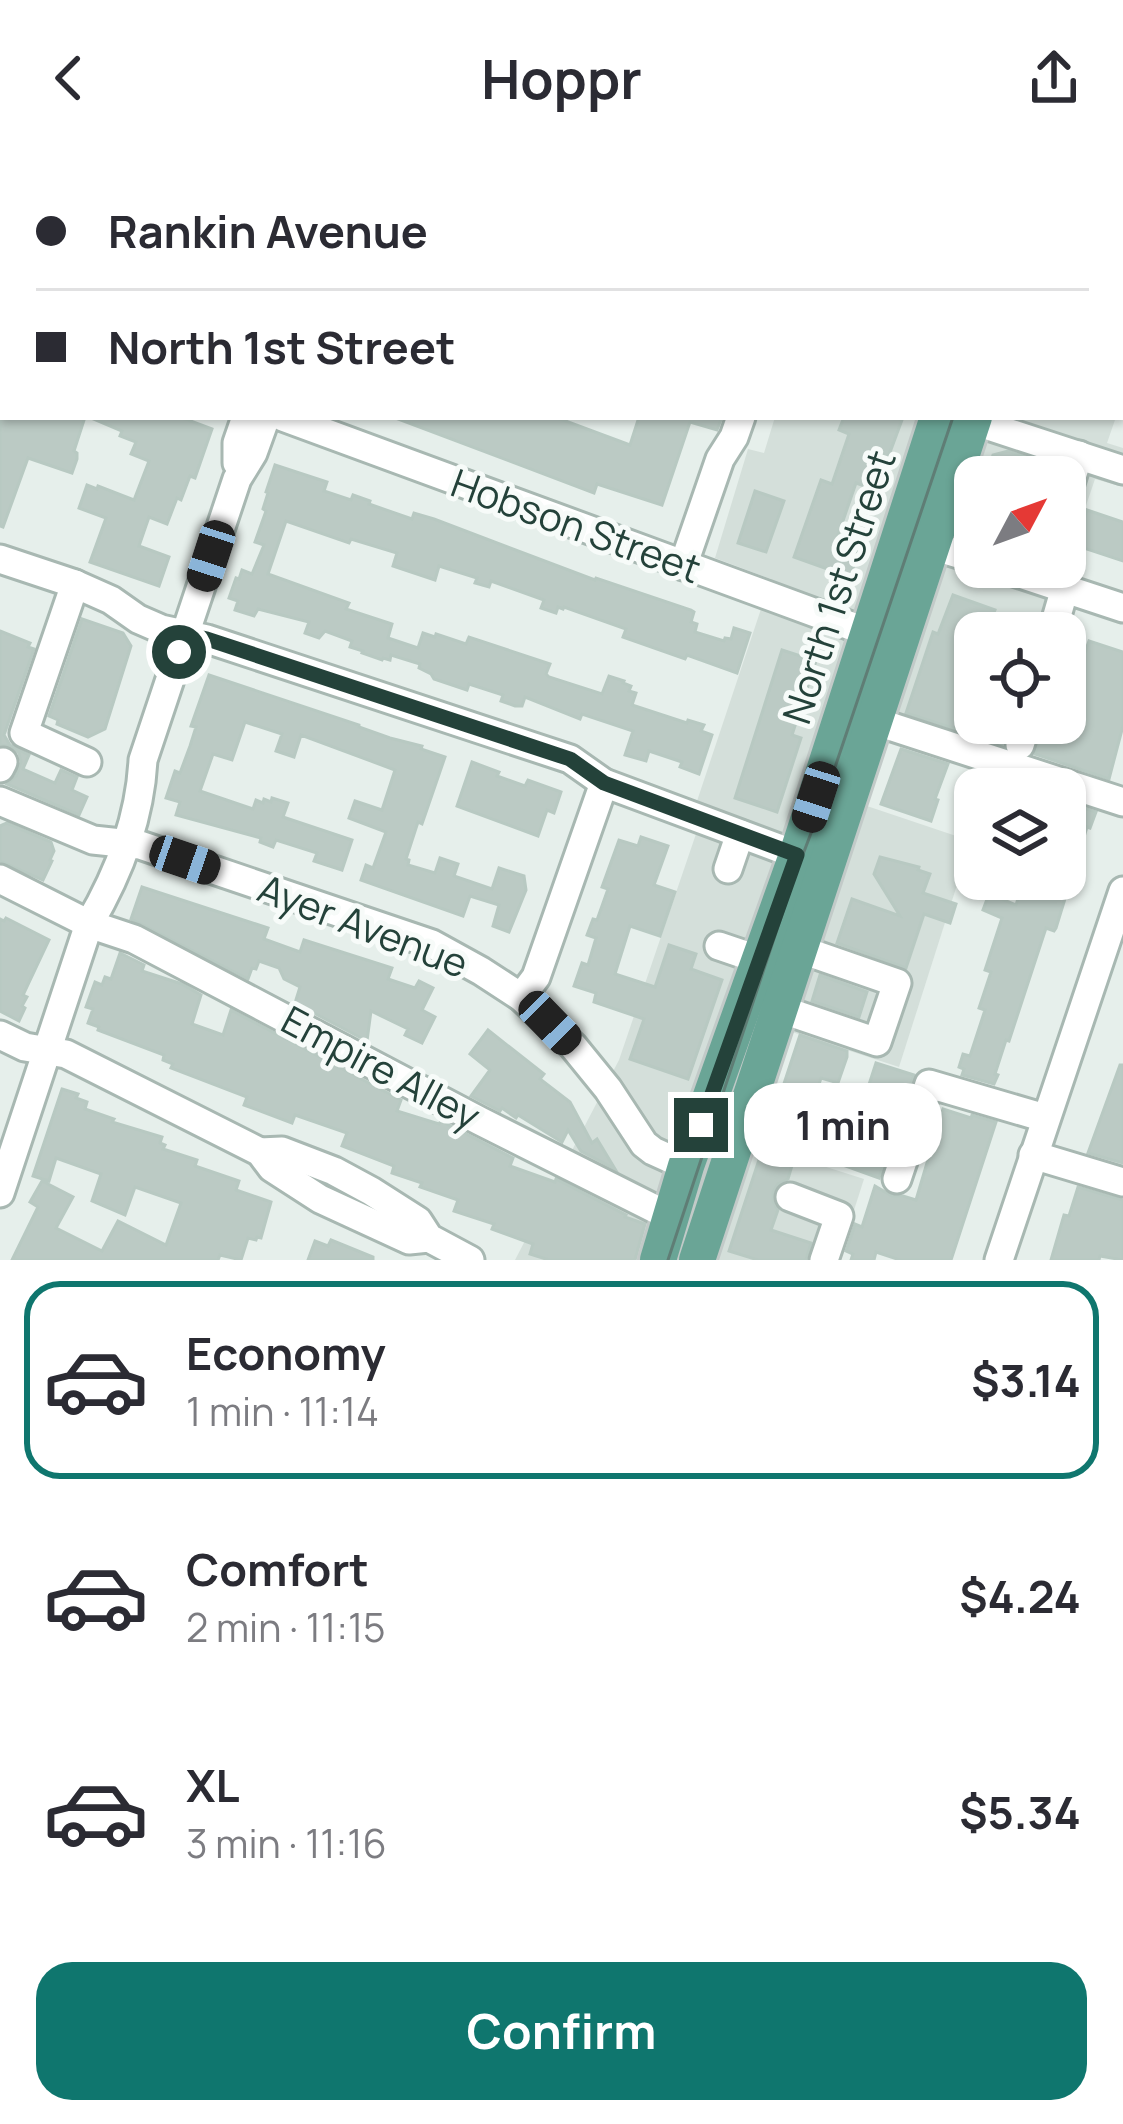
<!DOCTYPE html>
<meta charset="utf-8">
<style>
body{margin:0;font-family:Manrope,sans-serif;background:#f2f2f3;color:#2b2b33;height:100vh;display:flex;flex-direction:column;font-size:45px;white-space:nowrap}
*{box-sizing:border-box;margin:0}
p{font-size:39px;color:#7c7c81}
.icon{flex:none;width:66px;height:66px;fill:none;stroke:currentColor;stroke-width:2;stroke-linecap:round;stroke-linejoin:round}
.map{position:relative;height:1104px;overflow:hidden}
.details{display:flex;flex-direction:column;background:#fff;flex:1}
.details>*{flex:none}
.guide{position:absolute;left:0px;top:0px;width:1125px;height:264px;box-shadow:0 3px 9px #0004;display:grid;align-content:center;height:264px;padding:0 36px;background:#fff}
.needle{width:78px;rotate:49deg}
.buttons{position:absolute;left:954px;top:300px;display:grid;gap:24px}
.buttons a{display:grid;place-items:center;width:132px;height:132px;border-radius:24px;background:#fff;box-shadow:0 3px 9px #0004;font-size:60px}
.end{position:absolute;width:54px;height:54px;margin:-27px;border:15px solid #24423a;background:#fff;box-shadow:0 0 0 6px #fff}
.from{border-radius:50%}
.bubble{position:absolute;height:84px;border-radius:36px;background:#fff;box-shadow:0 3px 9px #0004;font-size:39px;font-weight:700;line-height:84px;text-align:center}
.car{position:absolute;width:36px;height:72px;margin:-36px -18px;border-radius:15px;box-shadow:0 0 9px 3px #0007;background:linear-gradient(#222 24%,#8ab4d8 0 40%,#222 0 76%,#8ab4d8 0 86%,#222 0)}
.guide b{display:flex;align-items:center;gap:42px;height:114px;font-size:45px}
.guide b+b{border-top:3px solid #e1e1e2}
.guide i{width:30px;height:30px;background:#2b2b33}
ul{padding:21px 0 0;list-style:none}
li{display:flex;align-items:center;gap:36px;height:198px;margin:0 24px 18px;padding:0 12px;border:6px solid transparent;border-radius:36px}
li div{flex:1}
li b{display:block;font-size:45px}
li em{font-style:normal;font-weight:700}
li.on{border-color:#0f766e}
li>.icon{width:108px;height:108px;stroke-width:1.5}
.cta{display:flex;gap:24px;margin-top:auto;padding:24px 36px}
.cta a{flex:1;height:138px;border-radius:36px;background:#0f766e;color:#fff;font-size:48px;font-weight:700;line-height:138px;text-align:center}
header{display:flex;justify-content:space-between;align-items:center;height:156px;padding:0 36px;background:#fff;font-size:54px;font-weight:700}
.map>svg:first-child{display:block}
.built{fill:#d4dfda;fill-rule:evenodd}
.building{fill:#bbcac4;stroke:#b8c9c2;stroke-width:3}
.lines{fill:none;stroke-linecap:round;stroke-linejoin:round}
.minor-casing{stroke:#a8b8b2;stroke-width:33}
.major-casing{stroke:#c2cac8;stroke-width:42}
.minor{stroke:#fff;stroke-width:27}
.major{stroke:#6aa596;stroke-width:36}
.tram{stroke:#5f7d75;stroke-width:3}
.route{stroke:#24423a;stroke-width:15}
.labels{text-anchor:middle;stroke-width:10;stroke-linejoin:round;paint-order:stroke}
.street-label{font-size:39px;fill:#24423a;stroke:#f7fbf9}
</style>
<header><svg class="icon" aria-label="back" viewBox="0 0 24 24"><path d="M15 5l-7 7 7 7"/></svg>Hoppr<svg class="icon" aria-label="share" viewBox="0 0 24 24"><path d="M12 15V3M7 8l5-5 5 5M5 13v7h14v-7"/></svg></header>
<div class="map">
<svg width="1123" height="1104" viewBox="0 0 1123 1104">
<rect width="100%" height="100%" fill="#e6efeb"/>
<!-- built -->
<g class="built">
<path d="M775,261H931L650,1104H515L619,904L697,675V645L771,423L715,402L748,293L764,297Z"/>
<path d="M990,261H1116L1107,287L1123,292V331L1095,323L1069,400L1065,466L1061,477H975V567H1032L1018,609L894,567ZM975,321H1065V411H975Z"/>
<path d="M864,649L971,685L899,911L789,875Z"/>
<path d="M751,987L864,1023L838,1104H712Z"/>
</g>
<!-- building -->
<g class="building">
<path d="M0,261H85L74,295L77,297V303L72,317L28,302L3,371L0,370Z"/>
<path d="M89,261H180L212,273L195,322L190,320L181,344L177,342L167,368L149,361L139,390L169,401L159,430L90,406L106,362L79,352L87,329L97,333L98,330L134,344L149,305L131,298L136,286L120,280L122,275Z"/>
<path d="M393,261H555L630,289L639,261H722L717,274L690,266L662,349L597,328L594,337Z"/>
<path d="M844,261H894L902,264L876,334L856,327L836,385L859,394L850,421L794,401L821,324L832,328L849,278L839,274Z"/>
<path d="M1008,295L1056,311L1053,321H986L993,299Z"/>
<path d="M275,309L327,326L324,335L351,344L353,339L370,345L369,348L412,363L414,357L434,363L595,424L596,422L691,454L694,456L691,466L697,468L695,476L724,485L725,482L731,483L734,472L750,477L737,517L687,499L685,503L623,481L626,473L564,451L563,453L558,451L556,457L541,452L544,444L491,425L489,431L475,427L477,422L439,410L435,424L393,410L397,397L351,383L349,387L286,365L268,418L349,447L346,453L392,468L388,482L418,492L423,477L435,481L436,478L466,488L469,481L550,508L546,518L549,521L602,538L609,520L624,525L623,527L631,530L629,535L636,537L632,549L687,567L688,564L704,569L701,575L712,579L699,618L680,611L682,606L649,595L646,605L625,599L633,575L582,558L580,563L525,541L522,550H515L501,545L503,539L469,528L467,534L434,523L431,518L419,512L420,508L391,499L390,504L383,502L382,504L362,497L363,495L350,491L352,485L325,475L319,482L305,477L309,466L258,453L254,460L235,454L238,445L229,442L236,422L239,423L242,414L252,418L264,389L255,386L266,355L263,353L268,337L266,336Z"/>
<path d="M755,335L784,345L766,396L738,387Z"/>
<path d="M1087,354L1123,366V405L1075,389Z"/>
<path d="M953,439L995,454L986,477H975V567H1008L1002,588L906,557L933,476L938,478Z"/>
<path d="M82,463L123,477L131,490L105,573L88,581L57,568L58,564L49,560Z"/>
<path d="M0,475L30,487L28,491L34,493L4,579L10,589L29,599L23,613L55,627L61,614L77,621L72,634L87,641L79,659L7,628L16,620L21,606L19,597L12,591L0,589Z"/>
<path d="M1089,485L1123,496V570L1109,623L1035,598L1045,567H1065V516L1069,504L1081,508Z"/>
<path d="M782,494L816,505L792,579L801,582L777,656L735,642Z"/>
<path d="M209,519L359,569V571L390,582L422,590L421,593L445,601L422,668L418,666L406,703L409,704L408,709L435,717L440,702L458,708L454,720L492,733L499,712L524,720L526,734L509,776L493,770L499,749L470,740L463,760L361,724L366,709L373,712L386,676L349,662L355,645L382,654L395,614L301,579L294,601L276,595L282,578L245,566L232,604L213,598L200,635L253,653L256,644L263,647L264,643L271,646L272,642L288,647L283,661L352,684L342,714L314,705L317,697L276,684L273,691L260,686L261,682L176,659L180,646L166,642L175,615L180,617L190,590L196,571L191,570Z"/>
<path d="M901,593L948,608L935,643L938,644L931,665L881,648Z"/>
<path d="M472,606L499,616L497,620L525,630L528,624L561,636L554,657L547,654L538,680L457,650Z"/>
<path d="M1065,646L1096,656L1090,672L1087,671L1056,772L1054,775L1046,772L1009,885L1006,884L995,918L998,919L994,928L962,919L964,913L959,911L963,898L970,900L985,854L979,852L991,816L985,814L1002,762L983,754L989,738L1016,749L1024,723H1065Z"/>
<path d="M7,667L51,686L54,695L50,704L52,705L43,724L0,705V670Z"/>
<path d="M641,681L668,690L654,729L675,736L660,780L630,770L615,818L655,831L669,789L696,798L691,813L722,824L688,923L630,903L644,863L594,846L596,837L574,830L582,807L588,809L596,782L587,779L593,763L597,764L608,733L602,731L619,684L638,690Z"/>
<path d="M880,701L919,711L918,714L930,718L923,737L956,748L950,767L924,758L906,812L837,787L852,743L900,760L874,718Z"/>
<path d="M142,731L268,772L264,783L300,796L304,784L392,812L388,823L415,832L419,825L433,832L422,854L435,861L422,887L405,879L408,873L371,855L367,885L295,847L300,831L284,823L279,812L259,805L256,813L252,812L248,823L131,763Z"/>
<path d="M6,762L49,784L23,839L27,841L22,850L25,852L19,865L0,855V763L4,765Z"/>
<path d="M120,797L144,809L142,815L182,828L201,839L192,868L223,879L231,854L401,944L397,955L439,968L441,965L513,1002L510,1010L555,1026L556,1023L626,1059L625,1061L645,1068L635,1104H549L530,1098L533,1088L492,1073L494,1068L454,1055L458,1044L420,1031L422,1027L392,1017L394,1010L342,990L347,977L295,959L292,967L244,949L247,941L171,912L173,908L163,904L164,899L98,874L99,871L88,867L93,853L86,851L95,826L102,829L105,821L111,823Z"/>
<path d="M820,819L867,836L859,861L812,845Z"/>
<path d="M488,874L544,918L540,923L570,946L592,987L597,983L615,1013L581,995L568,974L562,986L518,959L516,962L502,952L500,955L471,940L490,914L470,898Z"/>
<path d="M800,879L847,895V901L838,927L821,922L805,972L821,978L814,1001L796,996L788,1023L778,1028L773,1036V1045L778,1054L771,1074L811,1087L806,1104H758L729,1095Z"/>
<path d="M876,907L914,919L879,1022L843,1009Z"/>
<path d="M1120,909H1123V1007L1088,997Z"/>
<path d="M62,933L78,938L76,942L87,946L85,953L114,963L112,966L162,981L160,987L165,989L163,993L197,1004L195,1010L239,1025L236,1034L271,1046L261,1082L257,1081L256,1084L248,1082L241,1104L220,1099L218,1104H12L38,1051L30,1046L42,1025L73,1041L56,1072L102,1095L118,1065L166,1089L181,1047L135,1031L125,1059L92,1045L101,1018L56,1002L49,1025L33,1020Z"/>
<path d="M943,953L971,962L972,959L996,966L951,1104H900L876,1096L874,1104H851L853,1098L846,1095L855,1068L862,1071L875,1030L892,1040H903L916,1044Z"/>
<path d="M1078,1031L1123,1044V1104L1100,1100L1099,1104H1051L1064,1059L1069,1060Z"/>
<path d="M331,1084L373,1101V1104H308L315,1085L328,1090Z"/>
</g>
<g class="lines">
<defs>
<g id="minor">
<path d="M143,0L151,3"/>
<path d="M781,0L789,3"/>
<path d="M341,3L342,0"/>
<path d="M581,3L582,0"/>
<path d="M1122,82L1123,83"/>
<path d="M1122,129H1123"/>
<path d="M0,161L3,162"/>
<path d="M1122,171V175"/>
<path d="M283,261L870,477"/>
<path d="M973,265L1123,314"/>
<path d="M237,307V287L246,261"/>
<path d="M1065,343L1079,299"/>
<path d="M916,385L975,403"/>
<path d="M0,403L75,428L111,444L138,463L161,473L207,483L570,603L604,627L797,699H814"/>
<path d="M683,410L720,303L734,281L741,261"/>
<path d="M999,411L1123,452"/>
<path d="M75,428L24,577L87,606"/>
<path d="M1052,477L1065,432"/>
<path d="M874,565L1123,646"/>
<path d="M1020,589L1027,567"/>
<path d="M0,612L3,606"/>
<path d="M0,645L93,684L140,689L432,788L481,815L521,841L573,890L608,933L644,988L653,995L686,1010"/>
<path d="M728,713L740,678"/>
<path d="M0,723L89,768L134,783L480,965L671,1061"/>
<path d="M719,790L760,804"/>
<path d="M521,841L536,821L604,627"/>
<path d="M780,853L877,886L897,827L799,793"/>
<path d="M0,879L25,891L66,898L260,996L272,1012L320,1043L409,1084L429,1082"/>
<path d="M260,996L282,995L334,1015L371,1035L418,1065L429,1082L470,1104"/>
<path d="M1033,999L1123,1026"/>
<path d="M897,1023L929,928L1045,962"/>
<path d="M0,1037L89,768C118,719 140,662 143,604L237,323L253,297L266,261"/>
<path d="M790,1041L839,1060L824,1104"/>
<path d="M999,1104L1123,735"/>
</g>
<g id="major">
<path d="M1022,3L1023,0"/>
<path d="M1057,3L1058,0"/>
<path d="M658,1104L686,1010L797,699L938,261"/>
<path d="M697,1104L974,261"/>
</g>
</defs>
<!-- minor casing -->
<use href="#minor" class="minor-casing"/>
<!-- major casing -->
<use href="#major" class="major-casing"/>
<!-- minor -->
<use href="#minor" class="minor"/>
<!-- major -->
<use href="#major" class="major"/>
<!-- tram -->
<g class="tram">
<path d="M1036,3L1037,0"/>
<path d="M668,1104L794,722L827,635L953,261"/>
</g>
</g>
<g class="lines">
<!-- route -->
<path class="route" d="M179,496L185,478L207,483L570,603L604,627L797,699L701,969"/>
</g>
<g class="labels">
<!-- street labels -->
<g class="street-label">
<text transform="translate(576 370) rotate(20)" y="14">Hobson Street</text>
<text transform="translate(839 431) rotate(-72)" y="14">North 1st Street</text>
<text transform="translate(363 770) rotate(21)" y="14">Ayer Avenue</text>
<text transform="translate(381 912) rotate(28)" y="14">Empire Alley</text>
</g>
</g>
</svg>
<div class="buttons">
<a><svg class="needle" viewBox="-14 -14 28 28"><path d="M0-13l5 13h-10z" fill="#e53935"/><path d="M0 13l5-13h-10z" fill="#7c7c81"/></svg></a>
<a><svg class="icon" aria-label="locate" viewBox="0 0 24 24"><circle cx="12" cy="12" r="6"/><path d="M12 2v4M12 18v4M2 12h4M18 12h4"/></svg></a>
<a><svg class="icon" aria-label="layers" viewBox="0 0 24 24"><path d="M12 4l9 5-9 5-9-5zM3 14l9 5 9-5"/></svg></a>
</div>
<i class="end from" style="left:179px;top:496px"></i>
<i class="end" style="left:701px;top:969px"></i>
<div class="bubble" style="left:744px;top:927px;width:198px">1 min</div>
<i class="car" style="left:211px;top:400px;rotate:198deg"></i>
<i class="car" style="left:816px;top:641px;rotate:198deg"></i>
<i class="car" style="left:185px;top:704px;rotate:109deg"></i>
<i class="car" style="left:550px;top:867px;rotate:136deg"></i>
<div class="guide">
<b><i class="from"></i>Rankin Avenue</b>
<b><i></i>North 1st Street</b>
</div>
</div>
<section class="details">
<ul>
<li class="on"><svg class="icon" aria-label="car" viewBox="0 0 24 24"><path d="M5 17H2v-5l4-1 3-4h7l3 4 3 1v5h-3M9 17h6M6 11h13"/><circle cx="7" cy="17" r="2"/><circle cx="17" cy="17" r="2"/></svg><div><b>Economy</b><p>1 min · 11:14</p></div><em>$3.14</em></li>
<li><svg class="icon" aria-label="car" viewBox="0 0 24 24"><path d="M5 17H2v-5l4-1 3-4h7l3 4 3 1v5h-3M9 17h6M6 11h13"/><circle cx="7" cy="17" r="2"/><circle cx="17" cy="17" r="2"/></svg><div><b>Comfort</b><p>2 min · 11:15</p></div><em>$4.24</em></li>
<li><svg class="icon" aria-label="car" viewBox="0 0 24 24"><path d="M5 17H2v-5l4-1 3-4h7l3 4 3 1v5h-3M9 17h6M6 11h13"/><circle cx="7" cy="17" r="2"/><circle cx="17" cy="17" r="2"/></svg><div><b>XL</b><p>3 min · 11:16</p></div><em>$5.34</em></li>
</ul>
<div class="cta"><a>Confirm</a></div>
</section>
